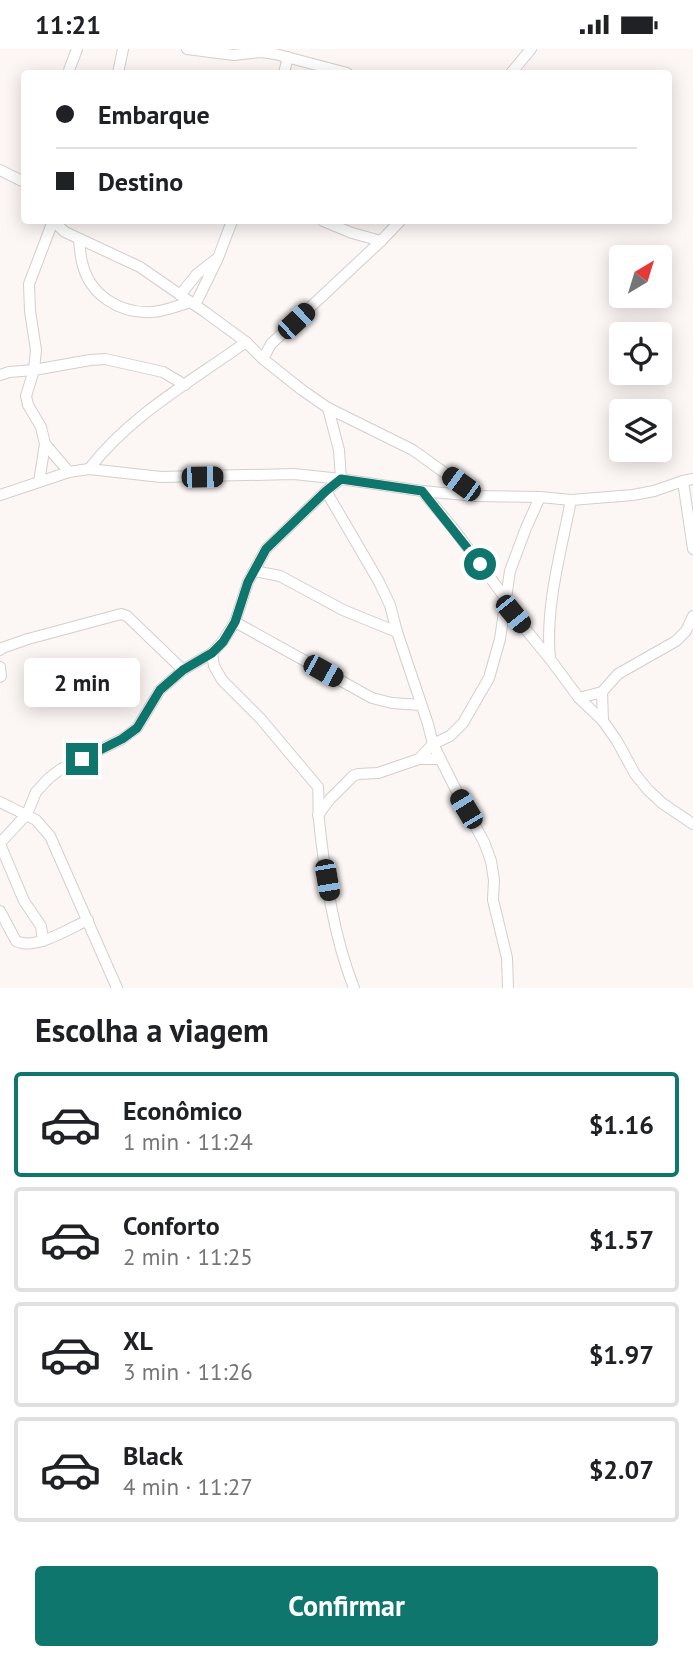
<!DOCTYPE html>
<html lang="pt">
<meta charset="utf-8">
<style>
body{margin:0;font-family:"PT Sans",sans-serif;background:#f2f2f2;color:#202124;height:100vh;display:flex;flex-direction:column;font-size:26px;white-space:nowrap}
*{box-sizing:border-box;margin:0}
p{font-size:23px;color:#757577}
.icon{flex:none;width:38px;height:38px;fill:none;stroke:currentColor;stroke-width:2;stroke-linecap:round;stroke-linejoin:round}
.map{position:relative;height:939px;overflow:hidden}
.panel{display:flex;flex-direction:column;background:#fff;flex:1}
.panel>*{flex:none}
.banner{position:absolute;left:21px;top:21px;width:651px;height:154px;border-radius:7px;box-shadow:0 4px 18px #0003;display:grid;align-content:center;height:154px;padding:0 35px;background:#fff}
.needle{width:46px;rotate:38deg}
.fabs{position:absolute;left:609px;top:196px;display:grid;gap:14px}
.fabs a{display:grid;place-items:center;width:63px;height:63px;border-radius:7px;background:#fff;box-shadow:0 4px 18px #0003;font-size:35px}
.end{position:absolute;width:32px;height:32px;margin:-16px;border:9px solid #0f766e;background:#fff;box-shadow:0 0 0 4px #fff}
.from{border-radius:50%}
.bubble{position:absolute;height:49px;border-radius:7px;background:#fff;box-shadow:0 4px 18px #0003;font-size:23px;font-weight:800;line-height:49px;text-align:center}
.car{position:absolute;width:21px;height:42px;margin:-21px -10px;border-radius:9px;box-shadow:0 0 5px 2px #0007;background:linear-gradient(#222 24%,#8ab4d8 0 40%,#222 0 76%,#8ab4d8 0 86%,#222 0)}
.banner b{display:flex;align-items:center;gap:24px;height:66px;font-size:26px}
.banner b+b{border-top:2px solid #e0e0e0}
.banner i{width:18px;height:18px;background:#202124}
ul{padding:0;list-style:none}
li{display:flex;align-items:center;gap:21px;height:105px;margin:0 14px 10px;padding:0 21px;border:4px solid #e0e0e0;border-radius:7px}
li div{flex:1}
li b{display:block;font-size:26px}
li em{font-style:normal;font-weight:800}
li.current{border-color:#0f766e}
li>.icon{width:63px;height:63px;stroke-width:1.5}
h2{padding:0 35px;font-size:32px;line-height:84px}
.primary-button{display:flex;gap:14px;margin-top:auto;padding:14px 35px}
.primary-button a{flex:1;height:80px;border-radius:7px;background:#0f766e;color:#fff;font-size:28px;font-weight:800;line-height:80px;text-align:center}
.status{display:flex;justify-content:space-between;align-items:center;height:49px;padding:0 35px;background:#fff;direction:ltr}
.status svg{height:19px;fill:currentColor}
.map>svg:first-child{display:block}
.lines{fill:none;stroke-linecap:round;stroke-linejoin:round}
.minor-casing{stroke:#d4cecd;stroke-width:12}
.minor{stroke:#fff;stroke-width:10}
.route{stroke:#0f766e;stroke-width:9}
</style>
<div class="status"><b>11:21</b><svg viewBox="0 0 49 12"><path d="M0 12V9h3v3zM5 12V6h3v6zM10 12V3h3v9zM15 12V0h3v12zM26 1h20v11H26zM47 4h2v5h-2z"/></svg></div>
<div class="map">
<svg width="693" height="939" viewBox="0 0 693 939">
<rect width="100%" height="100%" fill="#fcf6f5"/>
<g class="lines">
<defs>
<g id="minor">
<path d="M187,0L234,6L261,3L275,5L347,24"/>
<path d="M68,24L77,0"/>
<path d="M118,24L123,0"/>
<path d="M284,24L288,8"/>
<path d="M511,24L531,0"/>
<path d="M0,121L24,133"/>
<path d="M53,172L65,183L140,218L205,263L246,293L263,310L302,341L328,359L413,401L474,445"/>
<path d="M323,172L352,184L381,192"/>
<path d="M79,191C80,198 80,206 82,213C89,246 120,265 152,263C165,262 178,257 190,253"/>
<path d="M180,246L197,225L215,211"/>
<path d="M195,256L218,209L232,172"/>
<path d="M263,310L271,295L381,192L400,172"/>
<path d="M0,326L9,323L34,321L90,311L105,310L163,323L185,336"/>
<path d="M45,395L69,423"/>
<path d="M89,420C130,366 192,332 246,293"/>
<path d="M683,432L693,500"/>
<path d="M39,433L45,395L41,378L28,356L26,347L34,321L36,301L30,262L29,235L53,172"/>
<path d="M326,442L378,531L390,556L397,583L428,675L433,695L459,747L484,793L491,812L494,831L493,851L507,909L508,939"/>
<path d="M422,442L453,479L506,550L513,565L550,610L579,649L603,672L617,692L635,725L648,741L662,754L693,775"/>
<path d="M0,446L69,423L89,420L161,428L294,425L341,430L422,442L476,447L540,448L571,451L633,446L654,442L683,432L693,430"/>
<path d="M254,522L280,527L343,561L397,583"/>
<path d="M235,573L372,649L392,654L421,656"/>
<path d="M0,601L2,599L28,590L121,565L127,567L183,621"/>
<path d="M212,604L214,617L222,631L260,669L318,738C319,749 318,760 319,771C325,827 333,886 354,939"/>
<path d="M550,610C545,557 561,503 571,451"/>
<path d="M0,618L1,627L0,628"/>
<path d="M602,643L603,672"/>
<path d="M579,649L602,643L618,625L676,592L686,582L693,567"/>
<path d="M419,710L433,695L450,687L463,674L489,629L500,590L510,522L526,479L540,448"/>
<path d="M0,753L36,771L50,787L117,939"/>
<path d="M318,766L330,750L353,727L358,725L378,724L419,710H439"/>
<path d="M0,794L27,765L36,743L49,729L61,720L122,690L137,679L160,641L183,621L212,604L223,592L235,573L248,533L266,500L326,442L341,430L339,401L328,359"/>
<path d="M0,795L24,852L41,877L43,892"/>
<path d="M0,862L16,892C35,902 70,879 88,871"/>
</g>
</defs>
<!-- minor casing -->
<use href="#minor" class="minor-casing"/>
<!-- minor -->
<use href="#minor" class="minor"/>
</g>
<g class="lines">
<!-- route -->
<path class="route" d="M82,710L122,690L137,679L160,641L183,621L212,604L223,593L235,573L248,533L266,500L326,442L341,430L422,442L480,515"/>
</g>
</svg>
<div class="fabs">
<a><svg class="needle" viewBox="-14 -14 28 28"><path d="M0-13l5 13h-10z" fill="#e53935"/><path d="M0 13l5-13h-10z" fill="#757577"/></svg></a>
<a><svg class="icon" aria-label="locate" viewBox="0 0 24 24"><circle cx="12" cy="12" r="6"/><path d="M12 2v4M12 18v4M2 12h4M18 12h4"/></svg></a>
<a><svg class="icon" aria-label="layers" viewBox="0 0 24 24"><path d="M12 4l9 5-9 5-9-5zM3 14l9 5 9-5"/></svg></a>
</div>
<i class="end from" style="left:480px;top:515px"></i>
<i class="end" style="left:82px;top:710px"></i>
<div class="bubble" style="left:24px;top:609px;width:116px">2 min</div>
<i class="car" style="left:296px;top:272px;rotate:47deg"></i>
<i class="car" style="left:202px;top:428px;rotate:89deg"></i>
<i class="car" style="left:461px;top:435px;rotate:306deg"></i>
<i class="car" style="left:513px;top:565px;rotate:141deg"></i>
<i class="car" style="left:323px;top:622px;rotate:119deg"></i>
<i class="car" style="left:466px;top:760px;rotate:329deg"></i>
<i class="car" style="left:327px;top:831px;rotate:170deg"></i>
<div class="banner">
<b><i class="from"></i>Embarque</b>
<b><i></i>Destino</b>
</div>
</div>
<section class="panel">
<h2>Escolha a viagem</h2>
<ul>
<li class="current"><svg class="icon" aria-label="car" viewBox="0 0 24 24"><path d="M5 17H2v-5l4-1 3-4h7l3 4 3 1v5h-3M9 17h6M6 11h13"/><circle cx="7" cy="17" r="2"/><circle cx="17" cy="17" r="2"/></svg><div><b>Econômico</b><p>1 min · 11:24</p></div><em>$1.16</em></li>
<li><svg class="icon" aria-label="car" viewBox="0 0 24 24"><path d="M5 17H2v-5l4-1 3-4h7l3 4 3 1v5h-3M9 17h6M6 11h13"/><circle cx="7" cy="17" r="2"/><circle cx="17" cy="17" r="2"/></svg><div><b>Conforto</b><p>2 min · 11:25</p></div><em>$1.57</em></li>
<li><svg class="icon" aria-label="car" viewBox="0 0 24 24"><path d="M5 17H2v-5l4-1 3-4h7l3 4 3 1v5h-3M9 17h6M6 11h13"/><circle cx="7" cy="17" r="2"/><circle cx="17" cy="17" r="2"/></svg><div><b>XL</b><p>3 min · 11:26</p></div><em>$1.97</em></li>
<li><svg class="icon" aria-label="car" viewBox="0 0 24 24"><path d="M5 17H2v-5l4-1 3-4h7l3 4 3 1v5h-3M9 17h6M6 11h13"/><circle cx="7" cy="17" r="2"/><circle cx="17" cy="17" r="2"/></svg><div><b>Black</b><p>4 min · 11:27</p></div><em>$2.07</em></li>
</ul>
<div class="primary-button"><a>Confirmar</a></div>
</section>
